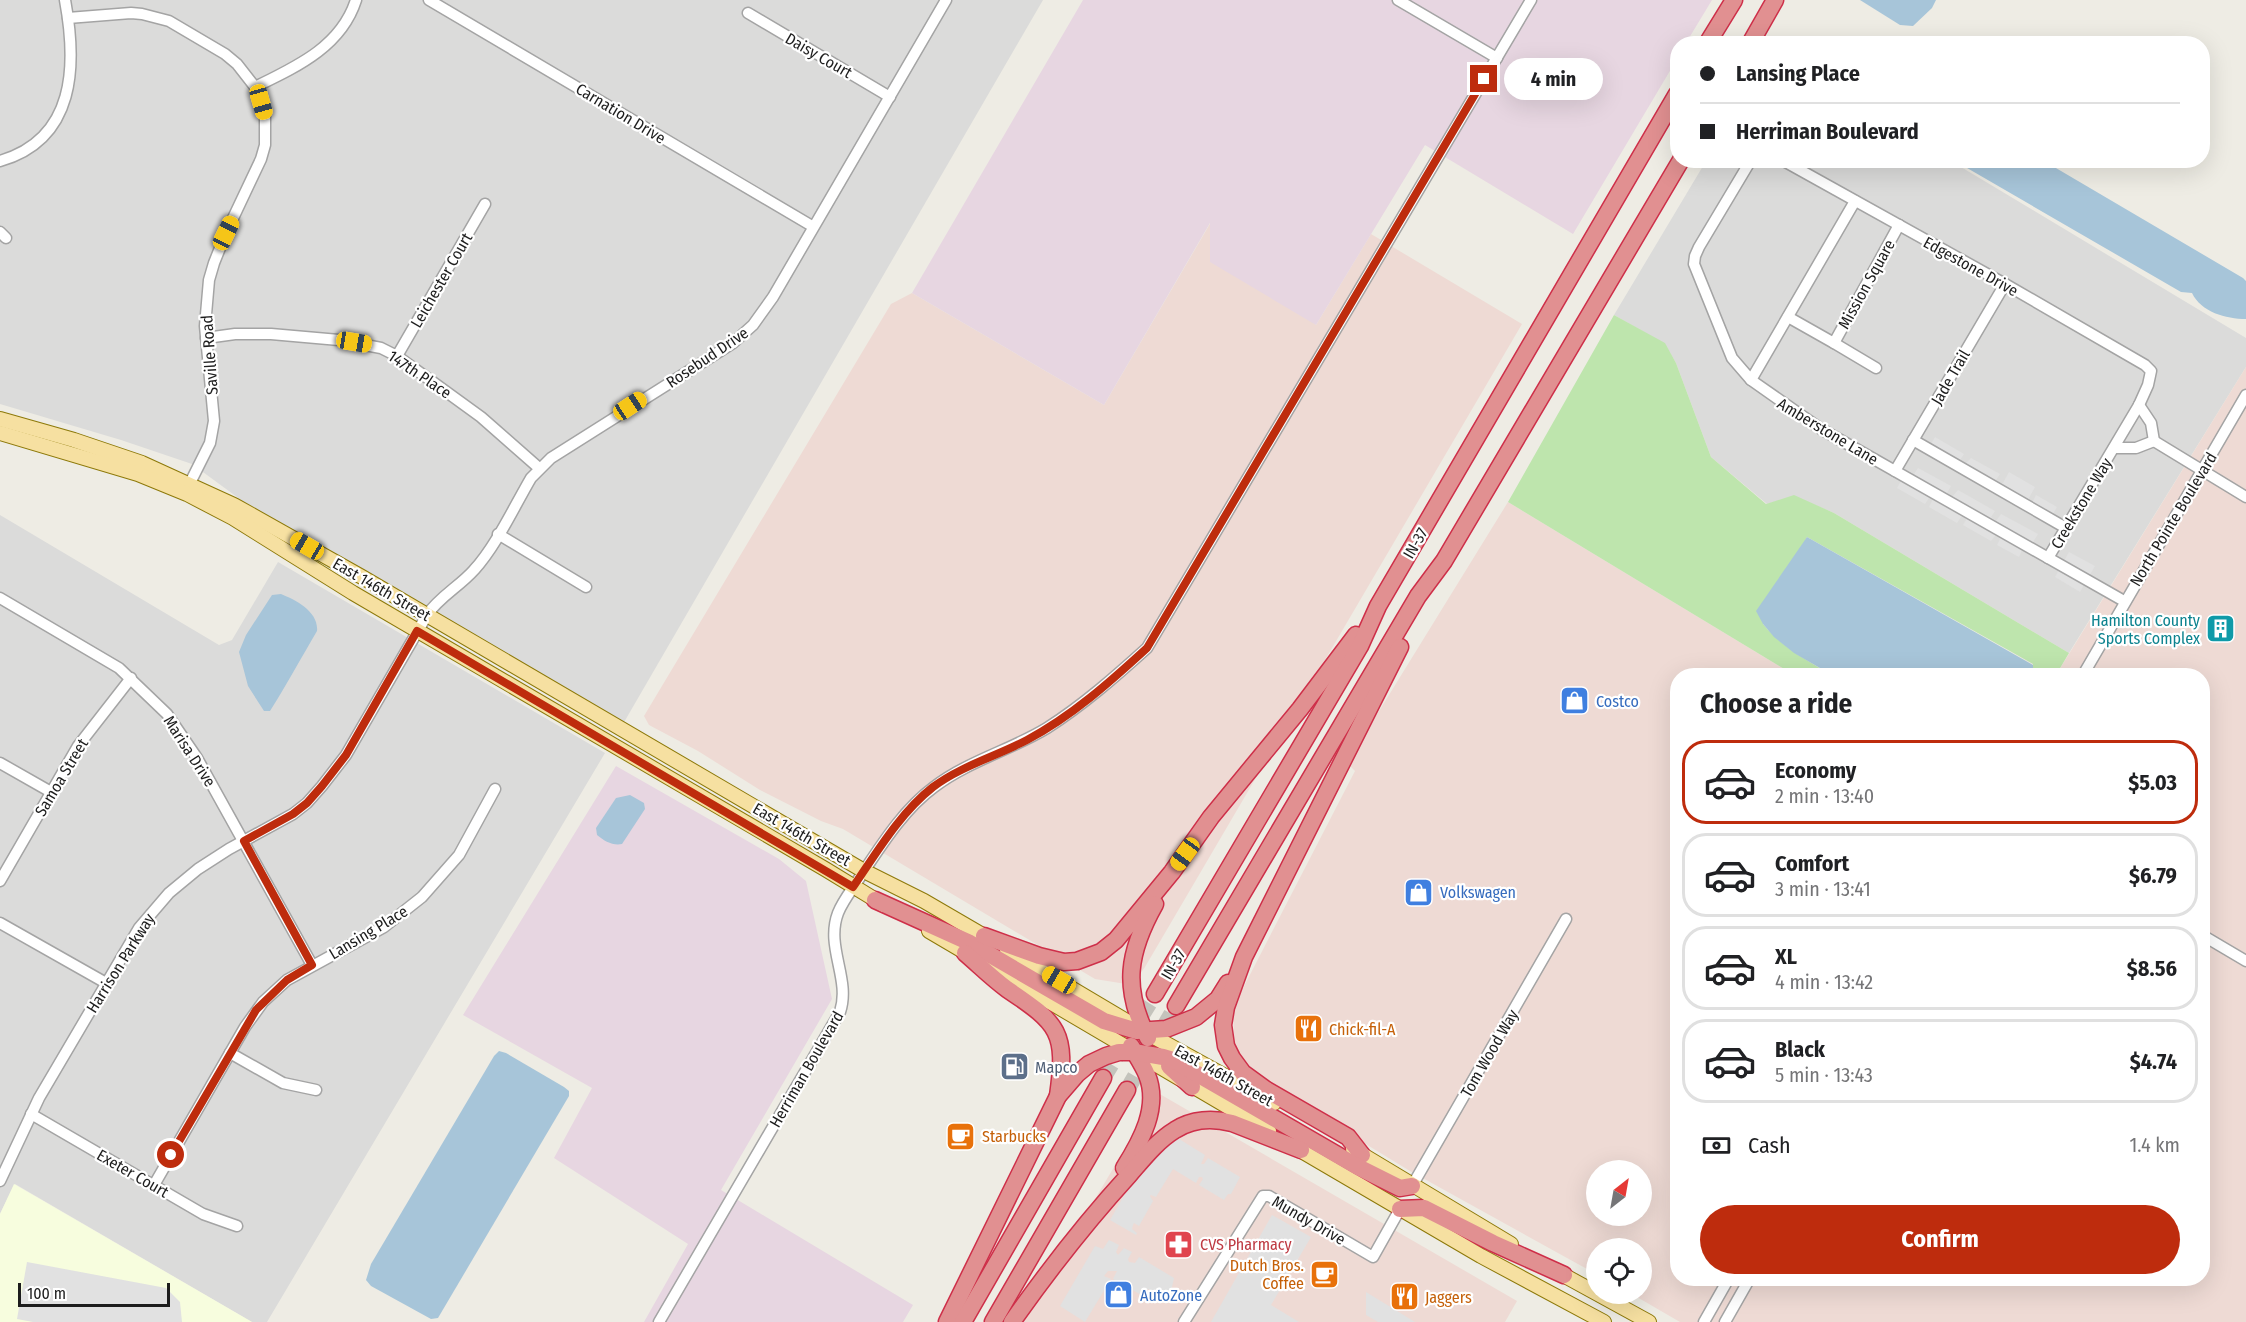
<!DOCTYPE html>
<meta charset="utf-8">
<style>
body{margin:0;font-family:"Fira Sans Condensed",sans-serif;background:#f2f2f2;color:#202124;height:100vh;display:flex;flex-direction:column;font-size:22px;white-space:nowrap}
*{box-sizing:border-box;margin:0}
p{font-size:20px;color:#757577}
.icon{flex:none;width:33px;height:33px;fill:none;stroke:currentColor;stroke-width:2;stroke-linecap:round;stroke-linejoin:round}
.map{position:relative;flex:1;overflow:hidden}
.panel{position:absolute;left:1670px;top:668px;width:540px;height:618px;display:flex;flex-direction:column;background:#fff;border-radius:24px;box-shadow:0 6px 24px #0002}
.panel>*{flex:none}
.top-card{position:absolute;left:1670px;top:36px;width:540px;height:132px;border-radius:24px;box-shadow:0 6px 24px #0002;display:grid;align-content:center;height:132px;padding:0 30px;background:#fff}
.needle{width:39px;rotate:31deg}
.buttons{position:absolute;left:1586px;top:1160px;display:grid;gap:12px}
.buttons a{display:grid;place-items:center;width:66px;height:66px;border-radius:50%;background:#fff;box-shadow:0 6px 24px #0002;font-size:30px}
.scale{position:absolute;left:18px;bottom:15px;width:152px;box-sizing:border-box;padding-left:6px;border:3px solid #1d1d1d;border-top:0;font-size:16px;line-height:21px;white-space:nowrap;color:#1d1d1d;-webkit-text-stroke:4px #fff;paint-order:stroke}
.end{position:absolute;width:27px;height:27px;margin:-14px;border:8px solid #be2c0d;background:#fff;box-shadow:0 0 0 3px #fff}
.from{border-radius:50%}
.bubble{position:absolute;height:42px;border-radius:21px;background:#fff;box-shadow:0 6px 24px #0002;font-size:20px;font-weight:700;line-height:42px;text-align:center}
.car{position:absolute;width:18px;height:36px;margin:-18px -9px;border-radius:8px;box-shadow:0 0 4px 2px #0007;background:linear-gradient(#f5c518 24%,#345 0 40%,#f5c518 0 76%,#345 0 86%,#f5c518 0)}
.top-card b{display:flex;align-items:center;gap:21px;height:57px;font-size:22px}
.top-card b+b{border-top:2px solid #e0e0e0}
.top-card i{width:15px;height:15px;background:#202124}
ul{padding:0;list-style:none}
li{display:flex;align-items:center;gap:18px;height:84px;margin:0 12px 9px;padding:0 18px;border:3px solid #e0e0e0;border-radius:24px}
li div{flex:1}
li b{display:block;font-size:22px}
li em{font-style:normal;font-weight:700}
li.current{border-color:#be2c0d}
li>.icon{width:54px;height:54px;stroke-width:1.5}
h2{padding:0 30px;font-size:27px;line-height:72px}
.pay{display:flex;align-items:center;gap:15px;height:66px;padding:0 30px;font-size:22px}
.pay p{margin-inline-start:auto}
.button{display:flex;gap:12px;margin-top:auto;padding:12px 30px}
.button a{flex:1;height:69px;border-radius:36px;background:#be2c0d;color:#fff;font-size:24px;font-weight:700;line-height:69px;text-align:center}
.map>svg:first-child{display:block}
.residential{fill:#dbdbda}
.commercial{fill:#eedad4;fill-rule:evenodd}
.industrial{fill:#e7d6e1}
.education{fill:#f7fdde}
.grass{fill:#bee5ad}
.parking{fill:#e1e1e1}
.water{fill:#a7c5d9}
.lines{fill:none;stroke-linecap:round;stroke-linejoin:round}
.highway-tunnel{stroke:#c4c3bc;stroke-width:16;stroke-dasharray:16 8;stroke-linecap:butt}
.minor-casing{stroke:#a4a4a4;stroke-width:13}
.major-casing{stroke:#8d7909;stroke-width:16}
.highway-casing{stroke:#ce2f49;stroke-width:19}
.minor{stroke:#fff;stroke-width:10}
.major{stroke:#f6e0a1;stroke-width:14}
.highway{stroke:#e19091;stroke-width:16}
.route{stroke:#be2c0d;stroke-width:8}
.labels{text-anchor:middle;stroke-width:4.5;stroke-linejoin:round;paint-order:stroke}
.street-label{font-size:16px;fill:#1d1d1d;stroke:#fff}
.culture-label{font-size:16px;fill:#0d838f;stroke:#fff;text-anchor:end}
.shop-label{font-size:16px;fill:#366cbe;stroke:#fff;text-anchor:start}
.food-label{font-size:16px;fill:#c56008;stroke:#fff;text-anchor:start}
.service-label{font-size:16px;fill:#4e5e75;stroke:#fff;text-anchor:start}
.health-label{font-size:16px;fill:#be3a42;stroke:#fff;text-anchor:start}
</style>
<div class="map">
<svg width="2246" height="1322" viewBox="0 0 2246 1322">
<rect width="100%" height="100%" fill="#eeece4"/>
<!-- residential -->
<g class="residential">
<path d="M0,0H1043L623,724L252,508L192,464L121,440L0,404Z"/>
<path d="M1706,161H1951L2246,338V367L2069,653L1834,513L1794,496L1767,504L1711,457L1676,363L1665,344L1614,315Z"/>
<path d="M0,515L219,645L232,640L278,562L605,753L267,1322H252L15,1184L0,1214Z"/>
</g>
<!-- commercial -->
<g class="commercial">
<path d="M1211,222L1316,325L1371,234L1522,324L1145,967L1137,978L1126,984L1095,979L843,829L821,821L760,790L698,751L649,725L644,716L891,304L912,293L1104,405Z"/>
<path d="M2246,367V1322H1680L1630,1293H1641V1248H1596V1274L1410,1171L1259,1079L1241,1065L1235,1050L1233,1015L1239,996L1355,771L1347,763L1508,502L1794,675H1677V1278H2202V675H2056ZM1596,1170H1641V1215H1596Z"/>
<path d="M1158,1093L1517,1301L1505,1322H1022Z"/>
</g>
<!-- industrial -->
<g class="industrial">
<path d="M1083,0H1712L1686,43L1677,44V59L1573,234L1425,145L1316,325L1210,262V223L1104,405L912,293Z"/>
<path d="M616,766L779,859L806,881L832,999L721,1190L913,1305L903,1322H644L688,1244L554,1158L592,1088L463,1015Z"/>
</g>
<!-- education -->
<path class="education" d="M14,1184L252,1322H0V1214Z"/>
<!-- grass -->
<path class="grass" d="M1614,315L1665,343L1676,363L1711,457L1766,504L1794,495L1834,513L2069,653L2056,675H2033V664L1807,537L1763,624C1782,647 1806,660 1832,675H1794L1508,502Z"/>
<!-- parking -->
<g class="parking">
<path d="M1935,437L1964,454L1960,460L1965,464L1971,458L2000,474L1996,480L2000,483H2003L2009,472L2035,487L2029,498L2030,501H2033L2036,495L2057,507L2050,519L1928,449Z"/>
<path d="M1918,468L1951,486L1947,493L1952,497L1958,490L1995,511L1991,517L1996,521L2001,514L2038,534L2027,552L2022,550L2019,557L1997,545L2000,539L1998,535L1995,536L1991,541L1963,525L1966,520L1965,516L1961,517L1957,523L1929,507L1933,499L1932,498H1929L1925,504L1897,488L1907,470L1914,474Z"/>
<path d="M2069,552L2095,566L2080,592L2055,577Z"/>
<path d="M1171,1134L1205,1155L1201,1164H1204L1208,1158L1240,1177L1231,1194H1228L1224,1200L1199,1185L1203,1179L1202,1177H1199L1196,1183L1173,1169L1156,1197L1151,1195L1150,1196L1153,1201L1139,1226L1134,1223L1133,1225L1132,1229L1137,1233L1136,1235L1110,1220L1156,1140Z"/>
<path d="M1272,1215L1311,1237L1271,1305L1299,1322H1211Z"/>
<path d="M1109,1240L1119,1245L1116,1252L1118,1255L1124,1248L1132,1252L1128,1259L1129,1262L1135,1263L1139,1257L1174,1278L1172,1287L1165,1298L1148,1289L1143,1296L1113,1279L1117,1271H1108L1104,1276L1111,1279L1085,1322L1060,1306L1095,1246L1103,1249Z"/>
<path d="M27,1262L166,1288L180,1302L182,1322H33L17,1319Z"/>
<path d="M1366,1292L1415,1322H1378L1366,1315Z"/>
</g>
<!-- water -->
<g class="water">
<path d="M1860,0H1936L1932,8L1913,26L1900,25Z"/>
<path d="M1955,161H2044L2243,278L2246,281V319C2226,319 2201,312 2192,293L2181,292Z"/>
<path d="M1807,537L2033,665V675H1832L1794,653L1774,637L1763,624L1756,611Z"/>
<path d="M281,594C296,600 319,612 317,631C301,658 286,686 270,711H264L248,686L239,652L246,635L272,595Z"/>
<path d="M630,795L644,803L645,809L622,844C613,846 604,841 597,835L596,828L616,798Z"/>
<path d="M499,1051L506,1053L564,1087L569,1091V1096L438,1318L431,1319L371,1286L366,1280L371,1264L494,1056Z"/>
</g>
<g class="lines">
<!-- highway-tunnel -->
<g class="highway-tunnel">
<path d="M1103,1078L1155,994"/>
<path d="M1127,1090L1176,1006"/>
</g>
<defs>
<g id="minor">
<path d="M429,0L812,226"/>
<path d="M1398,0L1497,58"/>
<path d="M748,13L890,97"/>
<path d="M68,18L131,13L142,14L169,21L225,54L237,64L255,87L265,116V145L261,159L226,233L214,263L209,280L205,326L214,421L210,443L189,485"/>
<path d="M255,87C296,67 341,47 356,0"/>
<path d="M1751,160L1699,247L1695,256L1694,264L1732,358L1751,380L1821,429L2124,601"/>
<path d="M1782,160L2005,284L2145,365L2151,371L2148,385L2139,405L2048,558"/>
<path d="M0,161C76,139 77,65 65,0"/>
<path d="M0,232L6,238"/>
<path d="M1788,317L1834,343L1899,225"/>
<path d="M206,338L235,334H271L339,340L381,348L397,356L481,417L539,468"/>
<path d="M1834,343L1876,368"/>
<path d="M397,356L485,204"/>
<path d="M1751,380L1855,201"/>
<path d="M2139,405L2151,423L2154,441"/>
<path d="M1913,440L2066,528"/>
<path d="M2154,441L2246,497"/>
<path d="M2114,448H2136L2154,441"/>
<path d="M1895,471L2005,284"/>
<path d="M498,534L586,587"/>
<path d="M0,598L119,668L167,714L197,758L312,965"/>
<path d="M2083,675L2246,395"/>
<path d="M0,763L51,792"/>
<path d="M0,881L78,746L131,678"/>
<path d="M0,923L106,983"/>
<path d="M2202,935L2246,961"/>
<path d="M230,1053L283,1083L316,1090"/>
<path d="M31,1114L203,1214L237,1226"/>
<path d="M0,1181L39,1098L139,928L169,893L198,869L229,849L293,814L307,803L322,786L346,755L427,615C439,597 460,586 474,570C496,546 514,507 531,478L551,458L733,343L753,325L773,297L946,0"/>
<path d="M154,1185L245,1027L263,1002L287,980L384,927L422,897L459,855L495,789"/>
<path d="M1412,1186L1566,919"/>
<path d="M659,1322L840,1012C851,979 825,947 838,913C843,900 854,887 862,874C882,844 904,809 934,787C968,761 1011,750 1047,728C1083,705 1115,677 1147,648L1531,0"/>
<path d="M1184,1322L1263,1196H1269L1373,1257L1400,1209"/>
<path d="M1704,1322L1729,1278"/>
<path d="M1725,1322L1750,1278"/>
</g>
<g id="major">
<path d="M0,419L74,440L142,463L234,505L362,577L864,871L924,901L991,940"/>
<path d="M0,433L138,474L187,494L233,518L353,593L825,869L884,905"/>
<path d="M929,931L1269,1131"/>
<path d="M1007,950L1145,1032L1274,1103"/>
<path d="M1293,1146L1481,1256L1604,1322"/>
<path d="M1353,1149L1511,1244"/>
<path d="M1556,1271L1649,1322"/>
</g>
<g id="highway">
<path d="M1707,44L1734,0"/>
<path d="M1750,44L1775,0"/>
<path d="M875,900L968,942L1104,1021L1137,1031L1166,1029L1196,1017L1218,999L1228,983"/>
<path d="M984,936L1039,956L1064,962L1077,961L1101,952L1116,940L1172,872L1211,817L1300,709L1356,635"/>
<path d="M965,953C979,965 992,978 1007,989C1059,1024 1067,1032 1058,1096"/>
<path d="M1155,994L1360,646L1378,606L1677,94"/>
<path d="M1176,1006L1418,596L1444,561L1681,160"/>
<path d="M1148,1038C1122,988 1128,952 1155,904"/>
<path d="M1169,1066L1192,1087"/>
<path d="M1362,1155L1348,1137L1265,1089L1243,1073L1232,1058L1226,1046L1223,1025L1226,1007L1244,957L1400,647"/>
<path d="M1124,1168C1141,1141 1160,1107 1147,1075C1143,1065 1136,1055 1131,1046"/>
<path d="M1400,1209L1424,1208L1493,1243L1564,1275"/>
<path d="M947,1322L1058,1096L1077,1074L1089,1064L1106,1056L1119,1052H1134L1163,1057L1173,1060L1218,1086L1358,1167L1400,1188L1412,1186"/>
<path d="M963,1322L1103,1078"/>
<path d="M993,1322L1127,1090"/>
<path d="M1012,1322C1048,1271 1087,1221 1129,1175C1143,1159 1157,1141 1175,1130C1192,1119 1213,1118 1232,1123L1301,1150"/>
</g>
</defs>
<!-- minor casing -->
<use href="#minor" class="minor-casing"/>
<!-- major casing -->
<use href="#major" class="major-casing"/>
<!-- highway casing -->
<use href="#highway" class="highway-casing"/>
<!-- minor -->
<use href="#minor" class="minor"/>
<!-- major -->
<use href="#major" class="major"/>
<!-- highway -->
<use href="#highway" class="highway"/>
</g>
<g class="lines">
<!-- route -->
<path class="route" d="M171,1155L256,1010L287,980L312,965L244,841L293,814L307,803L322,786L346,755L417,631L853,887C877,852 900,813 933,787C961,766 997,756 1027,740C1072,716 1110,682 1147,648L1484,79"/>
</g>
<!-- icons -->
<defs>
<symbol id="building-square" viewBox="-11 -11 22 22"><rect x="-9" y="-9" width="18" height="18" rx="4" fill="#0f9aa8" stroke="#fff"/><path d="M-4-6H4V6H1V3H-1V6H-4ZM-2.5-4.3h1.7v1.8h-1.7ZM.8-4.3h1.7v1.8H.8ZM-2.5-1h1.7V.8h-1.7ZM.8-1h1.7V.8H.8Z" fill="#fff"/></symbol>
<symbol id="shop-square" viewBox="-11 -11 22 22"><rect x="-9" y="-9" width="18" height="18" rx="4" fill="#3f7fe0" stroke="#fff"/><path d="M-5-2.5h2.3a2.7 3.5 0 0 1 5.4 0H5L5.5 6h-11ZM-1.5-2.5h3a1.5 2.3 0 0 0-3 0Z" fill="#fff"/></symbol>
<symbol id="restaurant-square" viewBox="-11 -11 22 22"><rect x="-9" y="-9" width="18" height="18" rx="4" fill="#e8710a" stroke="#fff"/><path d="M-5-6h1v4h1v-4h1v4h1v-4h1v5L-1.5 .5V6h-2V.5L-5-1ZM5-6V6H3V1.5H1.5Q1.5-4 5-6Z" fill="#fff"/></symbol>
<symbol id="fuel-square" viewBox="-11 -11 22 22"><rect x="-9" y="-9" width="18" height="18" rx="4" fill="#5c6f8a" stroke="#fff"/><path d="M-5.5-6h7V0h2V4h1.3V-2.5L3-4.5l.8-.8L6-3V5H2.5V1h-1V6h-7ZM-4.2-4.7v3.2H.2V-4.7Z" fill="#fff"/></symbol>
<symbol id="cafe-square" viewBox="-11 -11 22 22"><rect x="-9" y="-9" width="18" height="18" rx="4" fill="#e8710a" stroke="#fff"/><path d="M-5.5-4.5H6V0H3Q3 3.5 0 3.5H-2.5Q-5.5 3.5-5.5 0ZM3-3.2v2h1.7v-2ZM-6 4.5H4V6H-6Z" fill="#fff"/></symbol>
<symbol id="pharmacy-square" viewBox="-11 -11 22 22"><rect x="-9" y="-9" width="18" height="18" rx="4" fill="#e0444e" stroke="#fff"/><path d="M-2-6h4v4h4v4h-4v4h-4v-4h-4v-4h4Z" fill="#fff"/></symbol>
</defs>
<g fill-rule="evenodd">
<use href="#building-square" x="2204" y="612" width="33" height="33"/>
<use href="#shop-square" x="1558" y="684" width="33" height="33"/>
<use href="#shop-square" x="1402" y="876" width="33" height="33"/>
<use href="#restaurant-square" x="1292" y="1012" width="33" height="33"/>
<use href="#fuel-square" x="998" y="1050" width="33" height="33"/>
<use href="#cafe-square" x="944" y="1120" width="33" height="33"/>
<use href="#pharmacy-square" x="1162" y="1228" width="33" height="33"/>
<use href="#cafe-square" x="1308" y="1258" width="33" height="33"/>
<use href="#shop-square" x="1102" y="1278" width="33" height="33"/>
<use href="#restaurant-square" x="1388" y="1280" width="33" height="33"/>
</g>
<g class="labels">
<!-- street labels -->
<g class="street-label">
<text transform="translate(819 55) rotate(30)" y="6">Daisy Court</text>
<text transform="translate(621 113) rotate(31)" y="6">Carnation Drive</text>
<text transform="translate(1971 266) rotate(29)" y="6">Edgestone Drive</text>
<text transform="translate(441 280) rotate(-60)" y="6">Leichester Court</text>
<text transform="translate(1866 284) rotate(-61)" y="6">Mission Square</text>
<text transform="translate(209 355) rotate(-94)" y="6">Saville Road</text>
<text transform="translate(707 357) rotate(-34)" y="6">Rosebud Drive</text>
<text transform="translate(420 374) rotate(34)" y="6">147th Place</text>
<text transform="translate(1950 377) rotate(-60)" y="6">Jade Trail</text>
<text transform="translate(1828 431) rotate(31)" y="6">Amberstone Lane</text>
<text transform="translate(2081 503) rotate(-59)" y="6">Creekstone Way</text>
<text transform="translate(2173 519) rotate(-59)" y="6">North Pointe Boulevard</text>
<text transform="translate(1415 543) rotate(-60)" y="6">IN-37</text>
<text transform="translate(382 589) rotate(30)" y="6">East 146th Street</text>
<text transform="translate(190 751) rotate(57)" y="6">Marisa Drive</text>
<text transform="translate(61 777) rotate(-59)" y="6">Samoa Street</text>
<text transform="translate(802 834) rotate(30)" y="6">East 146th Street</text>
<text transform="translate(368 932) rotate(-31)" y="6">Lansing Place</text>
<text transform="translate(120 963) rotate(-58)" y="6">Harrison Parkway</text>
<text transform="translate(1173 964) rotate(-60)" y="6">IN-37</text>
<text transform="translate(1489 1053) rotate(-60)" y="6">Tom Wood Way</text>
<text transform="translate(806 1069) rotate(-60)" y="6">Herriman Boulevard</text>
<text transform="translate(1224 1075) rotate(29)" y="6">East 146th Street</text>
<text transform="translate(133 1173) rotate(30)" y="6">Exeter Court</text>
<text transform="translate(1309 1220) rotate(30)" y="6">Mundy Drive</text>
</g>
<!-- culture labels -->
<g class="culture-label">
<text x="2200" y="626">Hamilton County<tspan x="2200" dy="18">Sports Complex</tspan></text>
</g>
<!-- shop labels -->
<g class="shop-label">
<text x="1596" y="707">Costco</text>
<text x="1440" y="898">Volkswagen</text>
<text x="1140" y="1301">AutoZone</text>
</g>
<!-- food labels -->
<g class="food-label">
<text x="1329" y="1035">Chick-fil-A</text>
<text x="982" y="1142">Starbucks</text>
<text x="1304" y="1271" text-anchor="end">Dutch Bros.<tspan x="1304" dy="18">Coffee</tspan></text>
<text x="1425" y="1303">Jaggers</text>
</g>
<!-- service labels -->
<g class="service-label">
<text x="1035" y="1073">Mapco</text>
</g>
<!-- health labels -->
<g class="health-label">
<text x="1200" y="1250">CVS Pharmacy</text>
</g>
</g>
</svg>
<div class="buttons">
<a><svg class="needle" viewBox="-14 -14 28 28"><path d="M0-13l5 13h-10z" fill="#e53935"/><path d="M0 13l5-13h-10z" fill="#757577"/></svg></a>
<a><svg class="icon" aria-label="locate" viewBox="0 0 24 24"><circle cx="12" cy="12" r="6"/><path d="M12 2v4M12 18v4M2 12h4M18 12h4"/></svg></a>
</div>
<div class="scale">100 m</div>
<i class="end from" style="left:171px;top:1155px"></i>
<i class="end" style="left:1484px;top:79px"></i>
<div class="bubble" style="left:1504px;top:58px;width:99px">4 min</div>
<i class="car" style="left:261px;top:102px;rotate:164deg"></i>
<i class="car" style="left:226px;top:233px;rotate:26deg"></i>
<i class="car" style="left:354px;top:342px;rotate:99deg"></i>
<i class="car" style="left:630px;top:406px;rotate:57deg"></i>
<i class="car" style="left:307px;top:546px;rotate:300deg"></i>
<i class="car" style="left:1185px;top:854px;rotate:216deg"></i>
<i class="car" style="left:1059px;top:980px;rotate:300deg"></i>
<div class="top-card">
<b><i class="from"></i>Lansing Place</b>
<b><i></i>Herriman Boulevard</b>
</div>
<section class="panel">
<h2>Choose a ride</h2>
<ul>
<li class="current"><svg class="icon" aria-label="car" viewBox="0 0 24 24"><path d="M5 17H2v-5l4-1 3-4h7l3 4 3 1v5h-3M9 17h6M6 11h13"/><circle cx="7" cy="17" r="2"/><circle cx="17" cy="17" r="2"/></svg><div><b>Economy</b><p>2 min · 13:40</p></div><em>$5.03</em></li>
<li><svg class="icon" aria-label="car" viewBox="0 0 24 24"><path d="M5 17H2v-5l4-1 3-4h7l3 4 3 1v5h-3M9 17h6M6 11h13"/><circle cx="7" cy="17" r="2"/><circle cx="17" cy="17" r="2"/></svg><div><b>Comfort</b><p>3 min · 13:41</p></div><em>$6.79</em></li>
<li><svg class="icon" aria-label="car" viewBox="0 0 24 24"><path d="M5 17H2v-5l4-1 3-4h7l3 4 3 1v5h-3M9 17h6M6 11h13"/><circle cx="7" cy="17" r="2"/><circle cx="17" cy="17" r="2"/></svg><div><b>XL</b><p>4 min · 13:42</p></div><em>$8.56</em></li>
<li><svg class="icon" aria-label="car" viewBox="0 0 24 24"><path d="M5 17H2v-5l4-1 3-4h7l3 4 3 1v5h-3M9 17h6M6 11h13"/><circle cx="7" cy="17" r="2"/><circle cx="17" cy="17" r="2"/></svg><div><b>Black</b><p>5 min · 13:43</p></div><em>$4.74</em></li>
</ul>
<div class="pay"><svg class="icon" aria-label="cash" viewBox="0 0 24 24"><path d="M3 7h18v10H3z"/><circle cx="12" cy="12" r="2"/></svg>Cash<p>1.4 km</p></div>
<div class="button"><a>Confirm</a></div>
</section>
</div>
